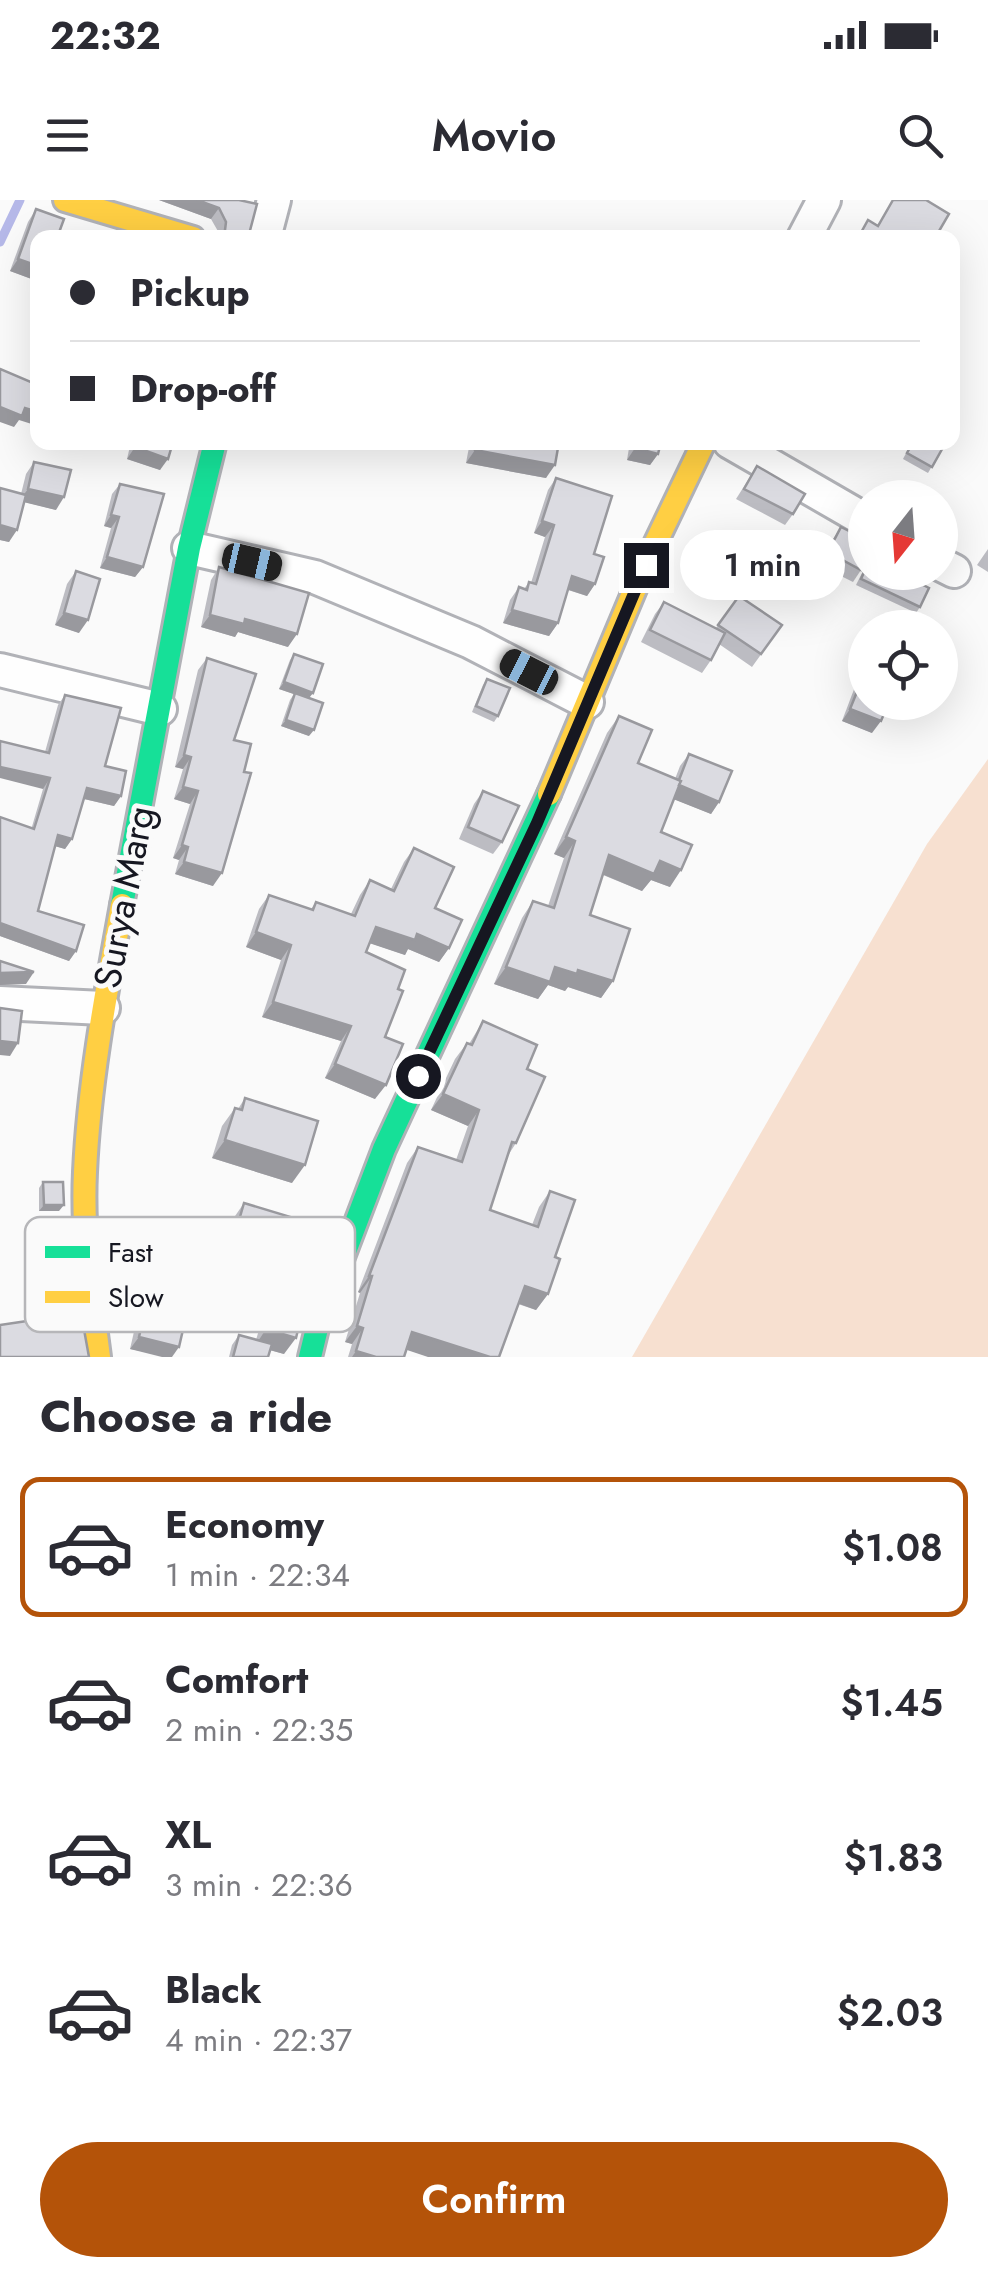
<!DOCTYPE html>
<meta charset="utf-8">
<style>
body{margin:0;font-family:Jost,sans-serif;background:#f2f2f3;color:#2b2b33;height:100vh;display:flex;flex-direction:column;font-size:38px;white-space:nowrap}
*{box-sizing:border-box;margin:0}
p{font-size:32px;color:#7c7c81}
.icon{flex:none;width:55px;height:55px;fill:none;stroke:currentColor;stroke-width:2;stroke-linecap:round;stroke-linejoin:round}
.map{position:relative;height:1157px;overflow:hidden}
.panel{display:flex;flex-direction:column;background:#fff;flex:1}
.panel>*{flex:none}
.top-card{position:absolute;left:30px;top:30px;width:930px;height:220px;border-radius:20px;box-shadow:0 10px 40px #0002;display:grid;align-content:center;height:220px;padding:0 40px;background:#fff}
.needle{width:65px;rotate:197deg}
.controls{position:absolute;left:848px;top:280px;display:grid;gap:20px}
.controls a{display:grid;place-items:center;width:110px;height:110px;border-radius:50%;background:#fff;box-shadow:0 10px 40px #0002;font-size:50px}
.end{position:absolute;width:45px;height:45px;margin:-22px;border:12px solid #161721;background:#fff;box-shadow:0 0 0 5px #fff}
.from{border-radius:50%}
.bubble{position:absolute;height:70px;border-radius:35px;background:#fff;box-shadow:0 10px 40px #0002;font-size:32px;font-weight:600;line-height:70px;text-align:center}
.car{position:absolute;width:30px;height:60px;margin:-30px -15px;border-radius:12px;box-shadow:0 0 8px 2px #0007;background:linear-gradient(#222 24%,#8ab4d8 0 40%,#222 0 76%,#8ab4d8 0 86%,#222 0)}
.top-card b{display:flex;align-items:center;gap:35px;height:95px;font-size:38px}
.top-card b+b{border-top:2px solid #e1e1e2}
.top-card i{width:25px;height:25px;background:#2b2b33}
ul{padding:0;list-style:none}
li{display:flex;align-items:center;gap:30px;height:140px;margin:0 20px 15px;padding:0 20px;border:5px solid transparent;border-radius:20px}
li div{flex:1}
li b{display:block;font-size:38px}
li em{font-style:normal;font-weight:600}
li.active{border-color:#b45309}
li>.icon{width:90px;height:90px;stroke-width:1.5}
h2{padding:0 40px;font-size:45px;line-height:120px}
.primary-button{display:flex;gap:20px;margin-top:auto;padding:20px 40px}
.primary-button a{flex:1;height:115px;border-radius:60px;background:#b45309;color:#fff;font-size:40px;font-weight:600;line-height:115px;text-align:center}
.status{display:flex;justify-content:space-between;align-items:center;height:70px;padding:0 50px;background:#fff;direction:ltr}
.status svg{height:28px;fill:currentColor}
header{display:flex;justify-content:space-between;align-items:center;height:130px;padding:0 40px;background:#fff;font-size:45px;font-weight:600}
.map>svg:first-child{display:block}
.green{fill:#f7e0d0}
.lines{fill:none;stroke-linecap:round;stroke-linejoin:round}
.stream{stroke:#b5b8e8;stroke-width:9}
.street-casing{stroke:#b1b2b7;stroke-width:38}
.fast-casing{stroke:#b1b2b7;stroke-width:28}
.slow-casing{stroke:#b1b2b7;stroke-width:28}
.street{stroke:#fefefe;stroke-width:32}
.fast{stroke:#16e098;stroke-width:22}
.slow{stroke:#ffcf43;stroke-width:22}
.wall{fill:#bcbcc2}
.shaded-wall{fill:#99999e}
.building{fill:#dbdbe1;stroke:#99999e;stroke-width:2.5}
.route{stroke:#161721;stroke-width:12}
.labels{text-anchor:middle;stroke-width:10;stroke-linejoin:round;paint-order:stroke}
.street-label{font-size:38px;fill:#161721;stroke:#fafafa}
.key{fill:#fafafa;stroke:#b6b6b9;stroke-width:2.5}
.key-label{font-size:28px;fill:#161721}
</style>
<div class="status"><b>22:32</b><svg viewBox="0 0 49 12"><path d="M0 12V9h3v3zM5 12V6h3v6zM10 12V3h3v9zM15 12V0h3v12zM26 1h20v11H26zM47 4h2v5h-2z"/></svg></div>
<header><svg class="icon" aria-label="menu" viewBox="0 0 24 24"><path d="M4 6h16M4 12h16M4 18h16"/></svg>Movio<svg class="icon" aria-label="search" viewBox="0 0 24 24"><circle cx="10" cy="10" r="6"/><path d="M15 15l6 6"/></svg></header>
<div class="map">
<svg width="988" height="1157" viewBox="0 0 988 1157">
<rect width="100%" height="100%" fill="#fafafa"/>
<!-- green -->
<path class="green" d="M988,559V1157H632L927,644Z"/>
<g class="lines">
<!-- stream -->
<path class="stream" d="M0,42L20,0"/>
<defs>
<g id="street">
<path d="M264,38L274,0"/>
<path d="M804,38L824,0"/>
<path d="M730,242L865,320"/>
<path d="M189,348L315,377L471,442L587,502"/>
<path d="M940,364L954,371"/>
<path d="M0,470L160,509"/>
<path d="M0,803L103,808"/>
</g>
<g id="fast">
<path d="M122,705L189,348L215,242"/>
<path d="M310,1157L319,1120L384,949L549,594"/>
</g>
<g id="slow">
<path d="M65,0L193,38"/>
<path d="M549,594L645,365L704,242"/>
<path d="M99,1157C91,1096 82,1034 85,972C89,883 106,793 122,705"/>
</g>
</defs>
<!-- street casing -->
<use href="#street" class="street-casing"/>
<!-- fast casing -->
<use href="#fast" class="fast-casing"/>
<!-- slow casing -->
<use href="#slow" class="slow-casing"/>
<!-- street -->
<use href="#street" class="street"/>
<!-- fast -->
<use href="#fast" class="fast"/>
<!-- slow -->
<use href="#slow" class="slow"/>
</g>
<!-- wall -->
<g class="wall">
<path d="M159,0H239L248,38H218L219,33L211,19Z"/>
<path d="M36,9L37,81L10,71L28,22Z"/>
<path d="M131,242H173L160,270L127,259Z"/>
<path d="M470,242H559L546,278L466,263Z"/>
<path d="M630,242H661L658,254L650,265L627,260Z"/>
<path d="M912,242H946L928,273L903,259Z"/>
<path d="M34,262L56,310L25,302L9,342L0,340V288L21,294L26,274Z"/>
<path d="M757,266L793,314L785,325L736,299Z"/>
<path d="M556,278L594,354L595,384L587,396L568,390L558,423L549,436L503,423L510,400L519,387L524,389L529,382L531,383L545,337L534,333L548,290Z"/>
<path d="M120,284L143,367L135,377L100,368L111,328L104,326L112,294Z"/>
<path d="M841,327L861,370L853,382L819,365L833,339Z"/>
<path d="M988,349V372L977,365Z"/>
<path d="M219,367L288,447L238,432L235,437L201,427L211,380Z"/>
<path d="M865,367V372L920,407L916,413L856,385Z"/>
<path d="M76,371L79,433L55,425L67,384Z"/>
<path d="M739,396L782,425L752,467L719,444L711,460L702,473L641,442L655,414L664,402L716,428Z"/>
<path d="M294,454L313,493L309,498V536L281,526L290,500L294,494L279,489L290,460Z"/>
<path d="M207,458L234,540L213,686L175,674L179,660L173,658L190,604L174,599L183,569L175,567L198,470Z"/>
<path d="M865,472L872,533L842,521L856,484Z"/>
<path d="M487,479L498,516L494,522L472,512L483,485Z"/>
<path d="M65,495L121,596L114,606L84,599L72,639L65,649L55,646L38,711L76,751L69,761L0,736L43,589L45,552L58,505Z"/>
<path d="M619,516L638,563L675,579L680,566L689,554L719,602L711,614L674,599L661,632L670,687L651,680L642,691L603,675L590,715L613,781L601,798L568,787L565,791L548,785L538,799L494,784L522,718L533,701L548,706L564,658L554,654L607,533Z"/>
<path d="M483,591L502,642L493,654L459,639L474,604Z"/>
<path d="M414,648L449,748L439,762L408,749L405,755L370,743L366,752L398,789L385,837L375,899L325,878L341,841L262,817L281,760L246,747L259,709L269,695L311,709L316,702L351,714L360,695L370,680L391,689L404,662Z"/>
<path d="M483,821L527,869L516,943L507,957L490,1010L532,1025L539,1007L550,991L555,1057L548,1094L536,1110L518,1104L406,1150L404,1157H348L352,1144L345,1142L360,1093L358,1092L407,963L418,947L456,960L468,926L431,910L455,859L467,843L469,844Z"/>
<path d="M245,898L292,983L212,958L222,926L235,908L238,909Z"/>
<path d="M43,982L59,1011H39V988Z"/>
<path d="M244,1003L297,1086L284,1154L270,1150L268,1157H229L232,1145L239,1135L256,1140L268,1099L192,1075L199,1050L211,1034L227,1039L233,1019Z"/>
<path d="M145,1111L172,1157L130,1149L136,1123Z"/>
</g>
<!-- shaded-wall -->
<g class="shaded-wall">
<path d="M159,0H197L219,8L211,19Z"/>
<path d="M18,59L38,66L37,81L10,71Z"/>
<path d="M0,207L25,208L38,212V226L19,220L14,227L0,222Z"/>
<path d="M135,247L168,259L160,270L127,259Z"/>
<path d="M635,248L658,254L650,265L627,260Z"/>
<path d="M475,250L555,265L546,278L466,263Z"/>
<path d="M28,289L64,297L56,310L19,301Z"/>
<path d="M111,315L119,317L111,328L104,326Z"/>
<path d="M542,321L554,325L545,337L534,333Z"/>
<path d="M0,325L17,330L9,342L0,340Z"/>
<path d="M107,357L143,367L135,377L100,368Z"/>
<path d="M572,376L595,384L587,396L563,388Z"/>
<path d="M512,410L558,423L549,436L503,423Z"/>
<path d="M64,413L88,420L79,433L55,425Z"/>
<path d="M210,415L245,419L297,434L288,447L238,432L235,437L201,427Z"/>
<path d="M284,482L313,493L308,499L279,489Z"/>
<path d="M850,509L881,521L872,533L842,521Z"/>
<path d="M286,520L314,530L309,536L281,526Z"/>
<path d="M184,555L191,557L183,569L175,567Z"/>
<path d="M0,567L50,578L43,589L0,578Z"/>
<path d="M677,585L719,602L711,614L668,597Z"/>
<path d="M183,587L198,591L190,604L174,599Z"/>
<path d="M87,588L121,596L114,606L80,598Z"/>
<path d="M58,635L72,639L65,649L51,645Z"/>
<path d="M566,637L575,641L564,658L554,654Z"/>
<path d="M182,645L188,647L179,660L173,658Z"/>
<path d="M609,655L660,661L681,670L670,687L651,680L642,691L597,672Z"/>
<path d="M184,662L222,673L213,686L175,674Z"/>
<path d="M0,723L76,751L69,761L0,736Z"/>
<path d="M376,727L417,734L449,748L439,762L408,749L405,755L366,742Z"/>
<path d="M256,732L291,745L281,760L246,747Z"/>
<path d="M506,767H555L578,770L613,781L601,798L568,787L565,791L548,785L538,799L494,784Z"/>
<path d="M34,772L26,784L0,785V773Z"/>
<path d="M273,802L351,826L341,841L262,817Z"/>
<path d="M0,841L18,843L10,856L0,855Z"/>
<path d="M335,864L386,885L375,899L325,878Z"/>
<path d="M443,894L479,910L468,926L431,910Z"/>
<path d="M225,940L305,965L292,983L212,958Z"/>
<path d="M44,1005H64L59,1011H39Z"/>
<path d="M203,1059L280,1083L268,1099L192,1075Z"/>
<path d="M369,1076H372L360,1093L358,1092Z"/>
<path d="M525,1086L548,1094L536,1110L514,1102Z"/>
<path d="M357,1126L363,1128L352,1144L345,1142Z"/>
<path d="M266,1129L296,1138L284,1154L255,1146Z"/>
<path d="M412,1132L490,1157H428L401,1148Z"/>
<path d="M139,1137L179,1147L172,1157H162L130,1149Z"/>
<path d="M356,1151L376,1157H352Z"/>
</g>
<!-- building -->
<g class="building">
<path d="M197,0H239L257,4L248,38H224L226,22L219,8Z"/>
<path d="M893,0H926L949,14L935,38H858L868,20L878,26Z"/>
<path d="M36,9L64,19L57,38H38V66L18,59Z"/>
<path d="M130,33L145,38H129Z"/>
<path d="M0,169L38,185V212L25,208L22,216L0,207Z"/>
<path d="M136,242H173L168,259L135,247Z"/>
<path d="M476,242H559L555,265L475,250Z"/>
<path d="M636,242H661L658,254L635,248Z"/>
<path d="M913,242H946L932,267L907,253Z"/>
<path d="M34,262L71,270L64,297L28,289Z"/>
<path d="M757,266L805,294L793,314L744,289Z"/>
<path d="M556,278L612,296L594,354L604,357L595,384L572,376L558,423L512,410L519,387L527,390L529,382L536,384L554,325L542,321Z"/>
<path d="M120,284L164,294L143,367L107,357L119,317L111,315Z"/>
<path d="M0,288L26,295L17,330L0,325Z"/>
<path d="M841,327L865,339V363L861,370L828,352Z"/>
<path d="M219,367L309,393L297,434L245,419L244,424L210,415Z"/>
<path d="M865,370V372H898L929,388L920,407L861,379Z"/>
<path d="M76,371L100,379L88,420L64,413Z"/>
<path d="M739,396L782,425L761,454L718,425Z"/>
<path d="M664,402L725,433L711,460L650,430Z"/>
<path d="M294,454L323,464L313,493L284,482Z"/>
<path d="M207,458L256,474L234,540L251,544L244,572L251,573L222,673L184,662L188,647L182,645L198,591L183,587L191,557L184,555Z"/>
<path d="M865,472V502H889L881,521L850,509Z"/>
<path d="M487,479L510,488L498,516L476,506Z"/>
<path d="M295,493L323,503L314,530L286,520Z"/>
<path d="M65,495L121,508L105,566L126,571L121,596L87,588L72,639L58,635L38,711L84,725L76,751L0,723V617L34,629L50,578L0,567V541L49,553Z"/>
<path d="M619,516L652,530L638,563L681,581L661,632L692,645L681,670L660,661L654,674L609,655L590,715L630,729L613,781L578,770L577,774L555,767L550,782L506,767L533,701L554,708L575,641L566,637Z"/>
<path d="M689,554L732,571L719,602L679,585L681,581L679,580Z"/>
<path d="M483,591L519,606L502,642L468,627Z"/>
<path d="M414,648L454,667L435,708L462,720L449,748L417,734L415,740L376,727L366,752L405,770L398,789L403,791L385,837L403,844L386,885L335,864L351,826L273,802L291,745L256,732L269,695L313,710L316,702L355,716L370,680L394,691Z"/>
<path d="M0,761L34,772L0,773Z"/>
<path d="M0,808L22,811L18,843L0,841Z"/>
<path d="M483,821L537,845L527,869L545,877L516,943L512,942L490,1010L538,1027L550,991L575,1000L555,1057L560,1059L548,1094L525,1086L499,1157H490L412,1132L404,1157H376L356,1151L363,1128L357,1126L372,1076H369L418,947L462,962L479,910L443,894L467,843L472,845Z"/>
<path d="M245,898L318,921L305,965L225,940L235,908L242,910Z"/>
<path d="M43,982H63L64,1005H44Z"/>
<path d="M244,1003L317,1025L297,1086L308,1089L296,1138L266,1129L280,1083L203,1059L211,1034L233,1041Z"/>
<path d="M145,1111L185,1121L179,1147L139,1137Z"/>
<path d="M81,1113L89,1157H0V1125Z"/>
<path d="M239,1135L272,1144L268,1157H233Z"/>
</g>
<g class="lines">
<!-- route -->
<path class="route" d="M418,876L537,623L646,365"/>
</g>
<g class="labels">
<!-- street labels -->
<g class="street-label">
<text transform="translate(124 697) rotate(-79)" y="13">Surya Marg</text>
</g>
</g>
<!-- legend -->
<rect x="25" y="1017" width="330" height="115" rx="15" class="key"/>
<rect x="45" y="1046" width="45" height="12" fill="#16e098"/>
<rect x="45" y="1091" width="45" height="12" fill="#ffcf43"/>
<g class="key-label">
<text x="108" y="1062">Fast</text>
<text x="108" y="1107">Slow</text>
</g>
</svg>
<div class="controls">
<a><svg class="needle" viewBox="-14 -14 28 28"><path d="M0-13l5 13h-10z" fill="#e53935"/><path d="M0 13l5-13h-10z" fill="#7c7c81"/></svg></a>
<a><svg class="icon" aria-label="locate" viewBox="0 0 24 24"><circle cx="12" cy="12" r="6"/><path d="M12 2v4M12 18v4M2 12h4M18 12h4"/></svg></a>
</div>
<i class="end from" style="left:418px;top:876px"></i>
<i class="end" style="left:646px;top:365px"></i>
<div class="bubble" style="left:680px;top:330px;width:165px">1 min</div>
<i class="car" style="left:252px;top:362px;rotate:103deg"></i>
<i class="car" style="left:529px;top:472px;rotate:297deg"></i>
<div class="top-card">
<b><i class="from"></i>Pickup</b>
<b><i></i>Drop-off</b>
</div>
</div>
<section class="panel">
<h2>Choose a ride</h2>
<ul>
<li class="active"><svg class="icon" aria-label="car" viewBox="0 0 24 24"><path d="M5 17H2v-5l4-1 3-4h7l3 4 3 1v5h-3M9 17h6M6 11h13"/><circle cx="7" cy="17" r="2"/><circle cx="17" cy="17" r="2"/></svg><div><b>Economy</b><p>1 min · 22:34</p></div><em>$1.08</em></li>
<li><svg class="icon" aria-label="car" viewBox="0 0 24 24"><path d="M5 17H2v-5l4-1 3-4h7l3 4 3 1v5h-3M9 17h6M6 11h13"/><circle cx="7" cy="17" r="2"/><circle cx="17" cy="17" r="2"/></svg><div><b>Comfort</b><p>2 min · 22:35</p></div><em>$1.45</em></li>
<li><svg class="icon" aria-label="car" viewBox="0 0 24 24"><path d="M5 17H2v-5l4-1 3-4h7l3 4 3 1v5h-3M9 17h6M6 11h13"/><circle cx="7" cy="17" r="2"/><circle cx="17" cy="17" r="2"/></svg><div><b>XL</b><p>3 min · 22:36</p></div><em>$1.83</em></li>
<li><svg class="icon" aria-label="car" viewBox="0 0 24 24"><path d="M5 17H2v-5l4-1 3-4h7l3 4 3 1v5h-3M9 17h6M6 11h13"/><circle cx="7" cy="17" r="2"/><circle cx="17" cy="17" r="2"/></svg><div><b>Black</b><p>4 min · 22:37</p></div><em>$2.03</em></li>
</ul>
<div class="primary-button"><a>Confirm</a></div>
</section>
